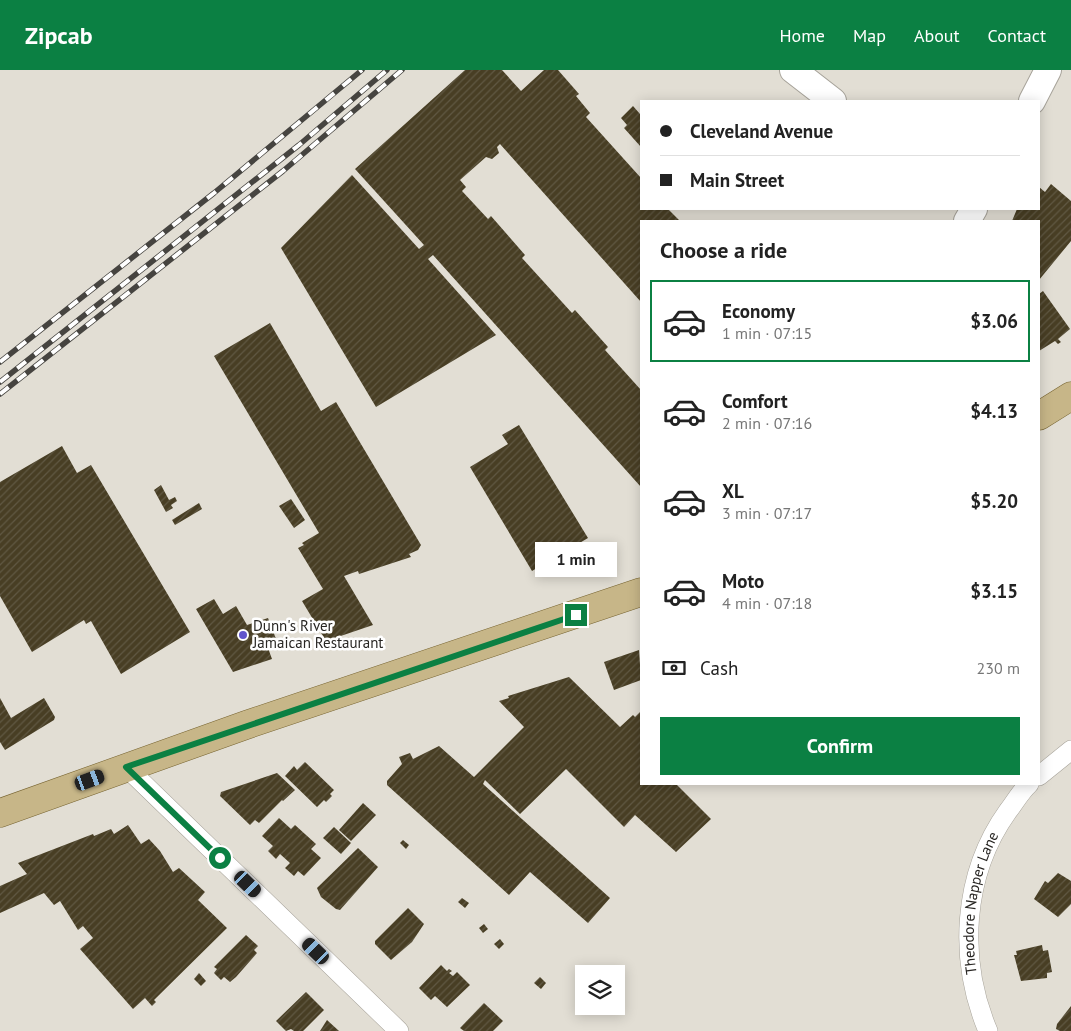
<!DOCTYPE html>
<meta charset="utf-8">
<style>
body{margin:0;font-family:"PT Sans",sans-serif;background:#f6f6f6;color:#222;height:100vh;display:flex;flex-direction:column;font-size:19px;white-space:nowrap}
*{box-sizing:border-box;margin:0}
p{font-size:16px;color:#767676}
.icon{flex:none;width:28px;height:28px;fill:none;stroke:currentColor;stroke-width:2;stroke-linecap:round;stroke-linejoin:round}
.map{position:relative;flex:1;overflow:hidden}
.side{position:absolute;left:640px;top:150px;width:400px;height:565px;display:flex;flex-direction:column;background:#fff;border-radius:0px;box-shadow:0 2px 12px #0003}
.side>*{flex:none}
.banner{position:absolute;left:640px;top:30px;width:400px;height:110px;border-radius:0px;box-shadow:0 2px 12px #0003;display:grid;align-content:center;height:110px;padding:0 20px;background:#fff}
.buttons{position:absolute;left:575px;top:895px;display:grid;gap:10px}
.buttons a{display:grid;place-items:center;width:50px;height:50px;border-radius:0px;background:#fff;box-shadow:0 2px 12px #0003;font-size:25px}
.end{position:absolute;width:22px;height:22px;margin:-11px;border:6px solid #0b8043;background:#fff;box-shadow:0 0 0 2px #fff}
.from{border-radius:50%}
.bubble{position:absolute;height:35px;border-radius:0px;background:#fff;box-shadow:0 2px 12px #0003;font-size:16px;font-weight:800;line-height:35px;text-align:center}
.car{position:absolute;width:15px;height:30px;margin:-15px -8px;border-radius:6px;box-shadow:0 0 4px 1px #0007;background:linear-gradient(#222 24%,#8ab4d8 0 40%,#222 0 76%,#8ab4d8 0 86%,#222 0)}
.banner b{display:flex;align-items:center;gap:18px;height:48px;font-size:19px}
.banner b+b{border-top:1px solid #e0e0e0}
.banner i{width:12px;height:12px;background:#222}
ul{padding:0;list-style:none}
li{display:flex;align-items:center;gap:15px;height:82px;margin:0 10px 8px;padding:0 10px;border:2px solid transparent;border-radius:0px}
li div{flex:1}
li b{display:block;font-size:19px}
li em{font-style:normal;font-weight:800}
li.current{border-color:#0b8043}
li>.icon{width:45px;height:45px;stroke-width:1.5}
h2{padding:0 20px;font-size:22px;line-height:60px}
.pay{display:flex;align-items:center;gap:12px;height:55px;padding:0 20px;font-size:19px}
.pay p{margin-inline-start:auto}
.cta{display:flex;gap:10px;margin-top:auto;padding:10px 20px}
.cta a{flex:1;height:58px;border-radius:0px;background:#0b8043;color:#fff;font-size:20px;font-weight:800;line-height:58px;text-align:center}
header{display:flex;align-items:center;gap:30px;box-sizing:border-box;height:70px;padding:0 25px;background:#0b8043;color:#fff}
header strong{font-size:24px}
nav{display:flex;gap:28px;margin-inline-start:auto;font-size:18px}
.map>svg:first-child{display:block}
.building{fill:url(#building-hatch)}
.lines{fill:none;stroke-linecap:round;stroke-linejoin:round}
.minor-casing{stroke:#a7a39a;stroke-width:20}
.secondary-casing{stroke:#a7a39a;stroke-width:28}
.primary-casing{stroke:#776431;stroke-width:29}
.minor{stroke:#fff;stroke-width:19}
.secondary{stroke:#fff;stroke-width:26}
.primary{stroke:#c7b688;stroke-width:28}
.rail-casing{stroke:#464440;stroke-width:5.5}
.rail{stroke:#fff;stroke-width:4;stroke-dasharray:11;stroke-linecap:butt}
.route{stroke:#0b8043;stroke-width:6}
.poi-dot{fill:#6154cc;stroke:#fff;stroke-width:2}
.labels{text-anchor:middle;stroke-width:5;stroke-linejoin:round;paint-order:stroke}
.poi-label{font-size:15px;fill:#282623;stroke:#fff;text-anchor:start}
.street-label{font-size:15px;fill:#282623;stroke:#fff}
</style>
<header>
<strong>Zipcab</strong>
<nav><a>Home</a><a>Map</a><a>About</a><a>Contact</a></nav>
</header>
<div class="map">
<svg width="1071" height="961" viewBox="0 0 1071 961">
<defs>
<pattern id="building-hatch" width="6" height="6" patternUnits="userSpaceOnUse" patternTransform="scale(1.25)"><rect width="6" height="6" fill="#483e24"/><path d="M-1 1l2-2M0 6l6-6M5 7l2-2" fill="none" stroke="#605843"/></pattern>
</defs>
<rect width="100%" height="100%" fill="#e2ded4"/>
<!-- building -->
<g class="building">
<path d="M465,0H502L521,21L544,0H558L579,24L576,26L590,43L586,47L641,108V139H668L680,151H641V232L500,74L497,77L499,83L492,89L486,87L460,110L466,117L462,121L488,149L491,146L525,185L522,188L572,243L575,240L608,277L605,280L641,320V417L433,185L428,189L496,265L376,337L281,178L352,105L419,179L424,175L355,99Z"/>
<path d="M633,36L640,44L641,42V77L624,58L627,55L621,48Z"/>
<path d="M1051,114L1071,131V171L1039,210V151H1012L1017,139H1039V117L1045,122Z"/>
<path d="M1043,221L1070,259L1058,269L1061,272L1058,274L1055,271L1039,281V224Z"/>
<path d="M270,253L321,341L336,332L421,475L418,480L409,484L411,487L359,504L358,501L344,506L373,555L326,571L302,531L323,519L298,478L304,475L302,473L319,463L214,286Z"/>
<path d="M519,355L588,468L532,501L470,397L508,374L502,365Z"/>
<path d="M62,376L77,403L91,395L190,562L121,604L91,551L86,554L84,550L32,582L0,526V412Z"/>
<path d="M161,415L169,430L175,427L177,431L171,435L173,438L166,442L154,420Z"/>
<path d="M291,429L305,450L294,458L279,436Z"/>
<path d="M199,433L202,439L175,455L172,450Z"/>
<path d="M214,529L223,544L236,536L247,555L268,548L278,574L268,578L272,589L233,602L196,539Z"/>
<path d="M639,580L641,610L614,620L604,592Z"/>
<path d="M569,607L620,657L633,645L635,647L641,641V714H676L711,749L676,782L635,745L624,757L566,699L520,744L485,710L483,714L610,828L588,853L530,802L509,825L387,715V711L402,694L399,687L410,683L413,689L439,676L474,707L524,657L499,631L509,628L508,626Z"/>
<path d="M0,628L11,648L44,628L55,647L54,650L5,680L0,672Z"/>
<path d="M305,692L334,720L330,724L332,726L326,732L324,730L317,737L285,706L294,696L297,700Z"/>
<path d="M277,703L295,720L283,731L282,730L259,753L255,750L250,755L220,726L221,722Z"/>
<path d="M363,733L376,745L351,771L339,760Z"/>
<path d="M279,748L291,759L295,755L316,774L311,779L321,788L304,806L298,801L294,806L285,798L290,793L280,784L276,789L268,781L273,776L262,766Z"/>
<path d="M128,755L141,774L149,769L160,781L173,802L179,798L205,822L198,830L227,858L154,930L156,932L152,936L145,928L133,939L80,879L93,868L83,856L78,860L60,831L54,835L44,823L0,843V816L27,804L18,793L93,764L94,766L111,759L114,764Z"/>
<path d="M334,757L351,773L341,784L323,768Z"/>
<path d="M403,770L409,775L406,779L400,773Z"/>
<path d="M358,778L378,797L340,840L336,839L321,827L317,818Z"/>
<path d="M1058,803L1071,811V834L1058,847L1034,829L1045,811L1048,813Z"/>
<path d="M462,828L469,833L465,838L458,832Z"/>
<path d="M408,838L424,854L412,872L391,890L375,874V871Z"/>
<path d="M484,854L488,859L483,863L479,858Z"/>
<path d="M246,865L258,876L254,880L257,883L236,907L230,912L224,907L221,910L214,903L217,899L214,897Z"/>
<path d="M500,869L504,874L499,879L494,874Z"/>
<path d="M1042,875L1043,881L1048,880L1052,902L1047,903V908L1021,911L1014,885H1017L1016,881Z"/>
<path d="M441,895L447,901L449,899L452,901L449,903L453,906L457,902L470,915L447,937L435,926L431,930L419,918Z"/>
<path d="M199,903L206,911L201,916L194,909Z"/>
<path d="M540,907L546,913L541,919L534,913Z"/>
<path d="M306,922L324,940L303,961H294L291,959L286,961L276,951Z"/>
<path d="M484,933L503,951L493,961H464L460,958Z"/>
<path d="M1071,936V961H1060L1056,959L1057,954Z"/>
<path d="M327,950L339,961H320Z"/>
</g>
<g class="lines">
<defs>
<g id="minor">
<path d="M126,697L399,961"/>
<path d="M1039,706L1071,680"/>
<path id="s1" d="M988,961C958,890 962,805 1008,741C1015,732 1021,721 1029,714"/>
</g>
<g id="secondary">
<path d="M793,0L833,31"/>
<path d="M1032,31L1048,0"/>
<path d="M967,151L974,139"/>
</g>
<g id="primary">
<path d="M1039,346L1071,326"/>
<path d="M0,743L246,655L641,522"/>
</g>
</defs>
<!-- minor casing -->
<use href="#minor" class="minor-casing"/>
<!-- secondary casing -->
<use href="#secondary" class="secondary-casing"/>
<!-- primary casing -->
<use href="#primary" class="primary-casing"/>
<!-- minor -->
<use href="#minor" class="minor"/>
<!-- secondary -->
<use href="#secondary" class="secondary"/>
<!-- primary -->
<use href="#primary" class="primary"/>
<defs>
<g id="rail">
<path d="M0,292L214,123L362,0"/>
<path d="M0,312L299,75L387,0"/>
<path d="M0,324L283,101L402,0"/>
</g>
</defs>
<!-- rail casing -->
<use href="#rail" class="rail-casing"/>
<!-- rail -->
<use href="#rail" class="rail"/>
</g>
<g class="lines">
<!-- route -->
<path class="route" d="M220,788L126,697L576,545"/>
</g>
<!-- markers -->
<circle class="poi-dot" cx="243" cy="565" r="5"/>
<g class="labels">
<!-- poi labels -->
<g class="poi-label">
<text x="253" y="561">Dunn's River<tspan x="253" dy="17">Jamaican Restaurant</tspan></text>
</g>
<!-- street labels -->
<g class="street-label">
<text dy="5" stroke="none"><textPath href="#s1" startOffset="132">Theodore Napper Lane</textPath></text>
</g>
</g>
</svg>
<div class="buttons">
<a><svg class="icon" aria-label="layers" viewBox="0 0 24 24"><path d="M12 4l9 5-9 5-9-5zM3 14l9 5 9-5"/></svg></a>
</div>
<i class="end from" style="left:220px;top:788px"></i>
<i class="end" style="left:576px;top:545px"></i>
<div class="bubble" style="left:535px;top:472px;width:82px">1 min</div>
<i class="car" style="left:90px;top:710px;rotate:70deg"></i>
<i class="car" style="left:248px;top:814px;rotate:134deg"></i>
<i class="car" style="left:316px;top:881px;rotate:314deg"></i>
<div class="banner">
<b><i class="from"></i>Cleveland Avenue</b>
<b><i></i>Main Street</b>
</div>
<section class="side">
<h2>Choose a ride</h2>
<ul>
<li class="current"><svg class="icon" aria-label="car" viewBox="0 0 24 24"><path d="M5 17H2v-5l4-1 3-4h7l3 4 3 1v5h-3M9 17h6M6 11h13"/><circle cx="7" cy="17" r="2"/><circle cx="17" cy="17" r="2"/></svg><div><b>Economy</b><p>1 min · 07:15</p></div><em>$3.06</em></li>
<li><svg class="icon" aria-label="car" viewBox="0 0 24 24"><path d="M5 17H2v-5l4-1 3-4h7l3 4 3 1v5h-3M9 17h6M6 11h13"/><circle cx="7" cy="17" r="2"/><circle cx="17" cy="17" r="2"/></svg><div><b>Comfort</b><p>2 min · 07:16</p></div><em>$4.13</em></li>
<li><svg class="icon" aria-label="car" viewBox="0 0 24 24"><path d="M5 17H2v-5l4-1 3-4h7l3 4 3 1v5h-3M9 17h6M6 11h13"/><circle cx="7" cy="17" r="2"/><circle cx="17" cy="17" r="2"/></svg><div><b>XL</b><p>3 min · 07:17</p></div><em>$5.20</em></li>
<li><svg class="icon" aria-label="car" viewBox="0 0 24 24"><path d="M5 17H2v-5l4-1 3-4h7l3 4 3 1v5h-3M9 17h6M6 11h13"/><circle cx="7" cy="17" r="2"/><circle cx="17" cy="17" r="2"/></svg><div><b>Moto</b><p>4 min · 07:18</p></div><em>$3.15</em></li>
</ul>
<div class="pay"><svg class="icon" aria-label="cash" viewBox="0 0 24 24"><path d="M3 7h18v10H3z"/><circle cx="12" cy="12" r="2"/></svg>Cash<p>230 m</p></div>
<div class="cta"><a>Confirm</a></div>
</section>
</div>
